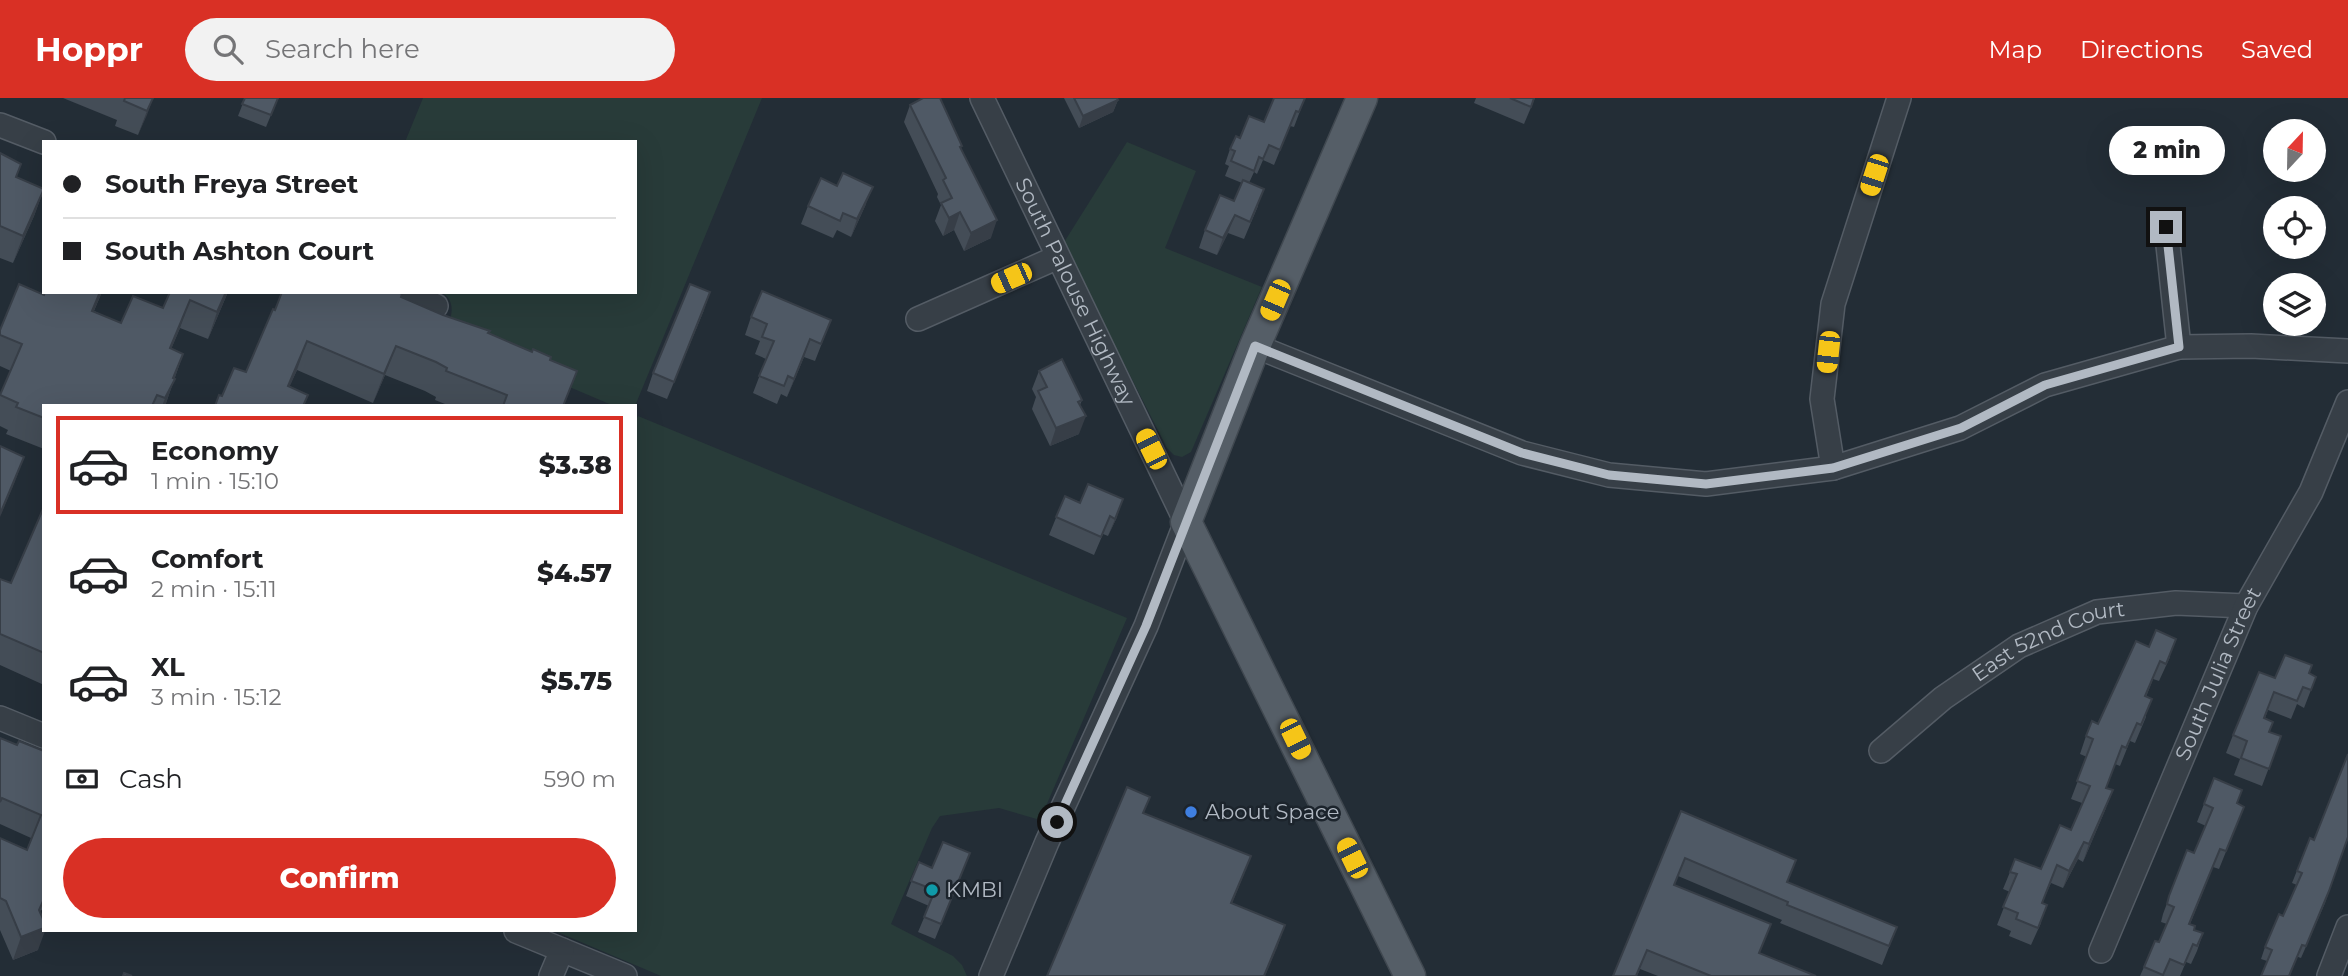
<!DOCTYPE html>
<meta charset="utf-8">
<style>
body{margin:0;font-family:Montserrat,sans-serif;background:#f2f2f2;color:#202124;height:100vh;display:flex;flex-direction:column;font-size:26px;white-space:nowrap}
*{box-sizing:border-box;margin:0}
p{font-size:23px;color:#757577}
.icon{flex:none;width:38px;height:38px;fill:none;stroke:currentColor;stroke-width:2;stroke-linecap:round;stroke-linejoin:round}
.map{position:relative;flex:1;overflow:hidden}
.drawer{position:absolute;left:42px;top:306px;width:595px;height:528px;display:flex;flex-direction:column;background:#fff;border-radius:0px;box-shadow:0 7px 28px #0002}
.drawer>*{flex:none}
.banner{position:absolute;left:42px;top:42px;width:595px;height:154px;border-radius:0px;box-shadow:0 7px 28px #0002;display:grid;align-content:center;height:154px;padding:0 21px;background:#fff}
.needle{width:46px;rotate:22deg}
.tools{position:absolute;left:2263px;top:21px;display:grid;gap:14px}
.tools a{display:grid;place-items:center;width:63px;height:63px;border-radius:50%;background:#fff;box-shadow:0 7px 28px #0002;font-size:35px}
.end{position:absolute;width:32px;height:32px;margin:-16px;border:9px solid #b1b9c3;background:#111;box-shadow:0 0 0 4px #111}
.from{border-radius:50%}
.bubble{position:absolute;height:49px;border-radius:24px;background:#fff;box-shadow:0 7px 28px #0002;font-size:23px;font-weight:800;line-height:49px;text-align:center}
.car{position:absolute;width:21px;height:42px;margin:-21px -10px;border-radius:9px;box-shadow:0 0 5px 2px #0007;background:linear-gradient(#f5c518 24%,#345 0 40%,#f5c518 0 76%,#345 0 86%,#f5c518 0)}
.banner b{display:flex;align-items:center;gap:24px;height:66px;font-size:26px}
.banner b+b{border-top:2px solid #e0e0e0}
.banner i{width:18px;height:18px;background:#202124}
ul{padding:12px 0 0;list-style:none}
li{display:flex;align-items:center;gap:21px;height:98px;margin:0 14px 10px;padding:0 7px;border:4px solid transparent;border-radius:0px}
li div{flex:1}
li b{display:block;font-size:26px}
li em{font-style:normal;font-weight:800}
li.current{border-color:#d93025}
li>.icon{width:63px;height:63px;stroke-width:1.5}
.pay{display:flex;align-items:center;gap:18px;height:77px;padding:0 21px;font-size:26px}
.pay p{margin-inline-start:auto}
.primary-button{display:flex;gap:14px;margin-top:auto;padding:14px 21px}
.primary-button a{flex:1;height:80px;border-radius:42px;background:#d93025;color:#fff;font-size:28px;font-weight:800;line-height:80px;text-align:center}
header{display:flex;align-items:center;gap:42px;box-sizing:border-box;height:98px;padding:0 35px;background:#d93025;color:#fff}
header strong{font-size:33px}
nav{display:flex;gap:38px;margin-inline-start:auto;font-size:24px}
.search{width:490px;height:63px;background:#f2f2f2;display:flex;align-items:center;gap:18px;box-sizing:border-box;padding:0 24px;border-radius:38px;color:#757577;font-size:26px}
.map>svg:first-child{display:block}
.green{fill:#283b39}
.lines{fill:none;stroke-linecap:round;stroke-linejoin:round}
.minor-casing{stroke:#545c65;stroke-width:26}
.major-casing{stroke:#404850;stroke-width:33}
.minor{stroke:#373f47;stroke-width:23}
.major{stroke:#555e67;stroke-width:30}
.wall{fill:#444d57}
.shaded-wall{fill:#373e47}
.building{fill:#4f5965;stroke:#373e47;stroke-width:2}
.route{stroke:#b1b9c3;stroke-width:9}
.shop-dot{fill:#3f7fe0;stroke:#1c242c;stroke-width:2.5}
.culture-dot{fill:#0f9aa8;stroke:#1c242c;stroke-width:2.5}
.labels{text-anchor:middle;stroke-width:5;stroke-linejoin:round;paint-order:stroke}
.street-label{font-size:21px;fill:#b1b9c3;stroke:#1c242c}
.poi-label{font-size:21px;fill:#b1b9c3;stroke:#1c242c;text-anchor:start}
</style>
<header>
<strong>Hoppr</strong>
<div class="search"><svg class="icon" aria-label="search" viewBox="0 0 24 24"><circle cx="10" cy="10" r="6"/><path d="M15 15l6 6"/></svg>Search here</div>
<nav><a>Map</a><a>Directions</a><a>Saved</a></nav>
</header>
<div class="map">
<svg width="2348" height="878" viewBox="0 0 2348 878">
<rect width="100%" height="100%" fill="#232d36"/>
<!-- green -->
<g class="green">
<path d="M423,0H762L635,308H614L445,236C451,221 458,203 441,194H635V44H405Z"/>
<path d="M1127,44L1196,73L1165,150L1262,189L1191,354L1182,359L1174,357L1167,350L1063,146Z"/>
<path d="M638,318L1127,520L1040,722L999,710L940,718L932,730L891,826L953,858L962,867L967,878H661L555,833H635V324Z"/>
</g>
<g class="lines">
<defs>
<g id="minor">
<path id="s1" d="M982,0L1186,424L1146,528L1047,744L991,878"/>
<path d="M0,27L44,44"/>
<path d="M2166,129L2179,249"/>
<path d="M408,194L436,208"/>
<path d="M918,221L1058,159"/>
<path d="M1255,248L1522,355L1609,377L1706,386L1833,370L1960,330L2045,287L2179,249L2251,248L2348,253"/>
<path d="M1833,370L1822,301L1833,206L1899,0"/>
<path d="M0,620L44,638"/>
<path id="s2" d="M1881,653L1943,600L2019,548L2097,514L2176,505L2246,508"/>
<path d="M516,833L625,878"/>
<path id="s3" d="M2101,853L2246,508L2311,394L2348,304"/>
<path d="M551,878L562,852"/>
<path d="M2329,878L2348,829"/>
</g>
<path id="major" d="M1362,0L1255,248L1186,424L1410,878"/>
</defs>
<!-- minor casing -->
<use href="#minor" class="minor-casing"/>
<!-- major casing -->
<use href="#major" class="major-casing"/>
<!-- minor -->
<use href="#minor" class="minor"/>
<!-- major -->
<use href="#major" class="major"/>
</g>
<!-- wall -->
<g class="wall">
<path d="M63,0H153L138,37L115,28L117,22Z"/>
<path d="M245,0H278L266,29L238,18Z"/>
<path d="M1064,0H1117L1118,2L1113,14L1079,30Z"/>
<path d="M1274,0H1305L1294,29L1290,28L1274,67L1263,62L1257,76L1254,74L1249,85L1258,108L1244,141L1228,135L1217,157L1199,150L1205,132L1234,103L1242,85L1225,78L1229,68L1225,66L1230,51L1240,40L1264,24Z"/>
<path d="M1476,0H1535L1524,26L1474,5Z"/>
<path d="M910,7L961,51L991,140L964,153L954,132L943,138L935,123L941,107L937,99L938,96L904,24Z"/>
<path d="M0,55L21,66L16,79L44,91L34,118L13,165L0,160Z"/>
<path d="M866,106L851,139L837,132L833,140L801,126L808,108Z"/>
<path d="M102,194L94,213L121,225L163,210L170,194H228L208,241L180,230L171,251L183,256L165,308H44V351L6,336L8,332L0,328V297L11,273L0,268V232L44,197Z"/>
<path d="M401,199L550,262L564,308H450L435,302L436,299L425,293L385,277L373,305L297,272L289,289L308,297L304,308H215L222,298L246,274L275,212Z"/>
<path d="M704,212L667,301L647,293L653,275Z"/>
<path d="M751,219L831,222L815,263L804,259L787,299L781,296L777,306L753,295L766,261L755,256L760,243L745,237Z"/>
<path d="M1039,273L1082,302L1080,307L1079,336L1050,348L1032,311L1036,299L1032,291Z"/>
<path d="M1065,398L1117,419L1108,438L1103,436L1094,457L1049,437Z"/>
<path d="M44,411V587L0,567V481L11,485Z"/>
<path d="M2136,543L2170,559L2159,583L2153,581L2146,599V619L2135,645L2130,643L2120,668L2115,666L2106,690V710L2083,764L2078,761L2063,790L2051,785L2042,805L2041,825L2031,847L2009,838L2011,833L1997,827L2010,794L2003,791L2010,774L2041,771L2071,732L2082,705L2071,701L2087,659L2080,656L2086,638L2098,626Z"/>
<path d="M2309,575L2316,579L2304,610L2297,606L2291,621L2268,612L2265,620L2270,634L2281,638L2262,688L2234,677L2240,661L2226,655L2233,637L2275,580Z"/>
<path d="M0,640L17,647L44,653V813L41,812L40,814L38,852L13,862L0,832V740L27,752L31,740L0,726Z"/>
<path d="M2204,706H2237L2244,709L2219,771L2213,769L2190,826L2194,832L2203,835L2197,853L2191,866L2186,864L2180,878H2140L2144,869L2159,844L2167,826L2161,824L2163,816L2187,752L2194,755L2206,728L2197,724Z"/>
<path d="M1681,713L1788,785L1897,829L1882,867L1780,825L1782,822L1678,778L1674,787L1760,855L1816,878H1658L1640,871L1637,878H1613Z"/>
<path d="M2310,740L2314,742L2348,741L2340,761L2325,805L2301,860L2298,859L2267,863L2261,861L2265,849L2283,818L2297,787L2292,785Z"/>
<path d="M970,755L935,841L918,834L929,808L906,798L919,764L932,770Z"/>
</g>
<!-- shaded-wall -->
<g class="shaded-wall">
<path d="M153,0L147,17L138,37L147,13Z"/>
<path d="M1118,2L1113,14L1079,30L1083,18Z"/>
<path d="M873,89L866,106L851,139L857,121Z"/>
<path d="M44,91L34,118L13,165L23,138Z"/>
<path d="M960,114L954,132L943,138L949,120Z"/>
<path d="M1235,117L1228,135L1217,157L1223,140Z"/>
<path d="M997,122L991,140L964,153L971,135Z"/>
<path d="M100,194H102L82,240L92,213Z"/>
<path d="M226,194H228L208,241L217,214Z"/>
<path d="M710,194L704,212L667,301L674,284Z"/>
<path d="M190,202L180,230L160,278L170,250Z"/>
<path d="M810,241L804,259L787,299L794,281Z"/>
<path d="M307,243L297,272L281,308L288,288Z"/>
<path d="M396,248L385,277L373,305L384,276Z"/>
<path d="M183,256L165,308H162L173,280Z"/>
<path d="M1086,318L1079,336L1050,348L1056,330Z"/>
<path d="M24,359L14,386L0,419V416Z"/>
<path d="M1123,401L1117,419L1108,438L1115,421Z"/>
<path d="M2113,692L2106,710L2083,764L2089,746Z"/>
<path d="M2084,744L2078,761L2063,790L2069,773Z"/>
<path d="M1251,758L1242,781L1223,828L1231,805Z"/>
<path d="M1285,827L1277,850L1265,878H1264Z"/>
<path d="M44,830V833H45L38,852L13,862L21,839Z"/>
</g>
<!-- building -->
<g class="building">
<path d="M125,0H153L147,13L124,3Z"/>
<path d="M245,0H278L271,17L242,6Z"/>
<path d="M923,0H940L962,48L960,49L997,122L971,135L960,114L949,120L941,105L952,100L943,82L946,80L910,7Z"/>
<path d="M1074,0H1117L1118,2L1083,18Z"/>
<path d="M1274,0H1305L1299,14L1296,13L1280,52L1269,47L1263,61L1259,59L1254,73L1231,63L1235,53L1230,51L1236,38L1240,40L1249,18L1264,24Z"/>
<path d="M1510,0H1534L1531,9Z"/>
<path d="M0,55L21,66L16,79L44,91L23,138L0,128Z"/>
<path d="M843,75L873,89L857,121L843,115L840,123L808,108L821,80L837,88Z"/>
<path d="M1243,82L1264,91L1250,124L1235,117L1223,140L1205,132L1220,97L1234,103Z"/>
<path d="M19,186L44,197L45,194H100L92,213L121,225L133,198L163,210L170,194H226L217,214L190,202L170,250L183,256L173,280L175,281L165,300L157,297L152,308H44V320L16,309L18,305L0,297L22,246L0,237V232Z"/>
<path d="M690,186L710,194L674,284L653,275Z"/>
<path d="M762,193L831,222L821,246L810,241L794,281L788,278L784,288L759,278L774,243L762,239L767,226L751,219Z"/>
<path d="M282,194H398L402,196L401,199L443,217L490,233L488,235L532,254L533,251L551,259L550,262L577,273L563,308H503L507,297L446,273L447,270L436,264L396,248L384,276L307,243L288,288L308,297L303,308H215L219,297L222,298L234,270L246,274L273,211L275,212Z"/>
<path d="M1062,261L1082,302L1078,304L1086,318L1056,330L1038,293L1047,289L1039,273Z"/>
<path d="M0,348L24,359L0,416Z"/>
<path d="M1088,386L1123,401L1115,421L1110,418L1101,439L1056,419L1065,398L1080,405Z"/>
<path d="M43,411H44V555L0,536V481L11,485Z"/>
<path d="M2156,532L2176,541L2166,566L2160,563L2145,598L2152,601L2141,627L2137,625L2126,650L2122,648L2106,690L2113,692L2089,746L2084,744L2069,773L2057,767L2042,805L2047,807L2038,830L2016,821L2018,815L2003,809L2017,776L2010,774L2015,761L2041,771L2060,727L2071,732L2090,688L2077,683L2093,641L2086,638L2092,623L2098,626L2136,543L2149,549Z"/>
<path d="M2285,557L2312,567L2309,575L2316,579L2311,592L2303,589L2297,603L2274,594L2264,620L2273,624L2269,634L2281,638L2269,671L2241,660L2247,643L2233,637L2259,574L2275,580Z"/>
<path d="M0,640L17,647L19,643L44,653V801L39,812L44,823V830L21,839L6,803L0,800V740L27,752L41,717L2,700L0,704Z"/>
<path d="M2348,656V739L2329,793L2306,848L2302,847L2289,878H2261L2272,852L2265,849L2279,816L2283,818L2302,775L2297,773L2310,740L2314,742Z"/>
<path d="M2214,680L2242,692L2237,705L2244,709L2226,753L2220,751L2189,826L2195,828L2194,832L2203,835L2197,848L2193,846L2184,867L2170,861L2163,877L2144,869L2155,843L2159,844L2174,809L2167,806L2169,798L2187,752L2194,755L2213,710L2204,706Z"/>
<path d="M1127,689L1150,699L1143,715L1251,758L1231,805L1285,827L1264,878H1047Z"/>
<path d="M1681,713L1796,762L1787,784L1897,829L1889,848L1787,807L1788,804L1685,760L1674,787L1771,826L1759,855L1816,878H1711L1647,852L1636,878H1613Z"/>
<path d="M943,744L970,755L941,826L924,819L935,792L911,783L919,764L932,770Z"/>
<path d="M124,875L132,878H123Z"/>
</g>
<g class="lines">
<!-- route -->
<path class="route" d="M1057,724L1146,528L1255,248L1522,355L1609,377L1706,386L1833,370L1961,330L2045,287L2179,249L2166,129"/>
</g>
<!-- markers -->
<circle class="shop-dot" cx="1191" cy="714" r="7"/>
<circle class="culture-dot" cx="932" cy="792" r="7"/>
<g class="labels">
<!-- street labels -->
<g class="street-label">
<text dy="7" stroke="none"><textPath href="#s1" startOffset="215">South Palouse Highway</textPath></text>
<text dy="7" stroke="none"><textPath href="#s2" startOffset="203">East 52nd Court</textPath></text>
<text dy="7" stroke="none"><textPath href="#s3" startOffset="301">South Julia Street</textPath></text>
</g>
<!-- poi labels -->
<g class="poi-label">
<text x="1205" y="721">About Space</text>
<text x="946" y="799">KMBI</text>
</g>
</g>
</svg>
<div class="tools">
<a><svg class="needle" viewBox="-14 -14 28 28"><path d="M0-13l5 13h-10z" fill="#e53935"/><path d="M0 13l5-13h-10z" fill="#757577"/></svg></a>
<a><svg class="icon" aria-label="locate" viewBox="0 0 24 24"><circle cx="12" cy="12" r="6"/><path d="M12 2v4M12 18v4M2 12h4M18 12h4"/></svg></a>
<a><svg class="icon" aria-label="layers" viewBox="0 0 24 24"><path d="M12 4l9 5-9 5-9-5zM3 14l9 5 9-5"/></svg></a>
</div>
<i class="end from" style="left:1057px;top:724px"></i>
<i class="end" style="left:2166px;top:129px"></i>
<div class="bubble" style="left:2109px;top:28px;width:116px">2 min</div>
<i class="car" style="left:1874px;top:77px;rotate:198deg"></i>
<i class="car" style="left:1011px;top:180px;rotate:246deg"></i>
<i class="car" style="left:1275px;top:202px;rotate:203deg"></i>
<i class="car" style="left:1828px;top:254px;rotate:186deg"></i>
<i class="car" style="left:1151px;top:351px;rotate:334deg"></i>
<i class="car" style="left:1295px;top:641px;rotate:154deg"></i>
<i class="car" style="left:1352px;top:760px;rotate:334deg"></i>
<div class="banner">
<b><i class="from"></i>South Freya Street</b>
<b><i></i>South Ashton Court</b>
</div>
<section class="drawer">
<ul>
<li class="current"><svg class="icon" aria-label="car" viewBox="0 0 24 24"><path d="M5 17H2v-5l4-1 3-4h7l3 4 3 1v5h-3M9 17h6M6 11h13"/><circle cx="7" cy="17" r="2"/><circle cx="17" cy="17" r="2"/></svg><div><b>Economy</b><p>1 min · 15:10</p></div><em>$3.38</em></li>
<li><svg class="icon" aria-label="car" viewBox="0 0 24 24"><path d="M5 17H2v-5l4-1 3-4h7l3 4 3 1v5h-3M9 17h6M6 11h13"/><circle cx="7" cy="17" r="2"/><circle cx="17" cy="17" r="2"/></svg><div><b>Comfort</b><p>2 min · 15:11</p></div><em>$4.57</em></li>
<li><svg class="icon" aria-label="car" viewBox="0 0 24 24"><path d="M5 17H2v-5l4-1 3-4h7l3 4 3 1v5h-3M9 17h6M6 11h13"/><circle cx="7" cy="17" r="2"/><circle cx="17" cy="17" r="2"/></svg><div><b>XL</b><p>3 min · 15:12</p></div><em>$5.75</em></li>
</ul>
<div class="pay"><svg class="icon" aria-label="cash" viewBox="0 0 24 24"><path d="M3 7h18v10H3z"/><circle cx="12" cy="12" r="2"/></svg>Cash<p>590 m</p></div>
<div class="primary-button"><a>Confirm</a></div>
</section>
</div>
